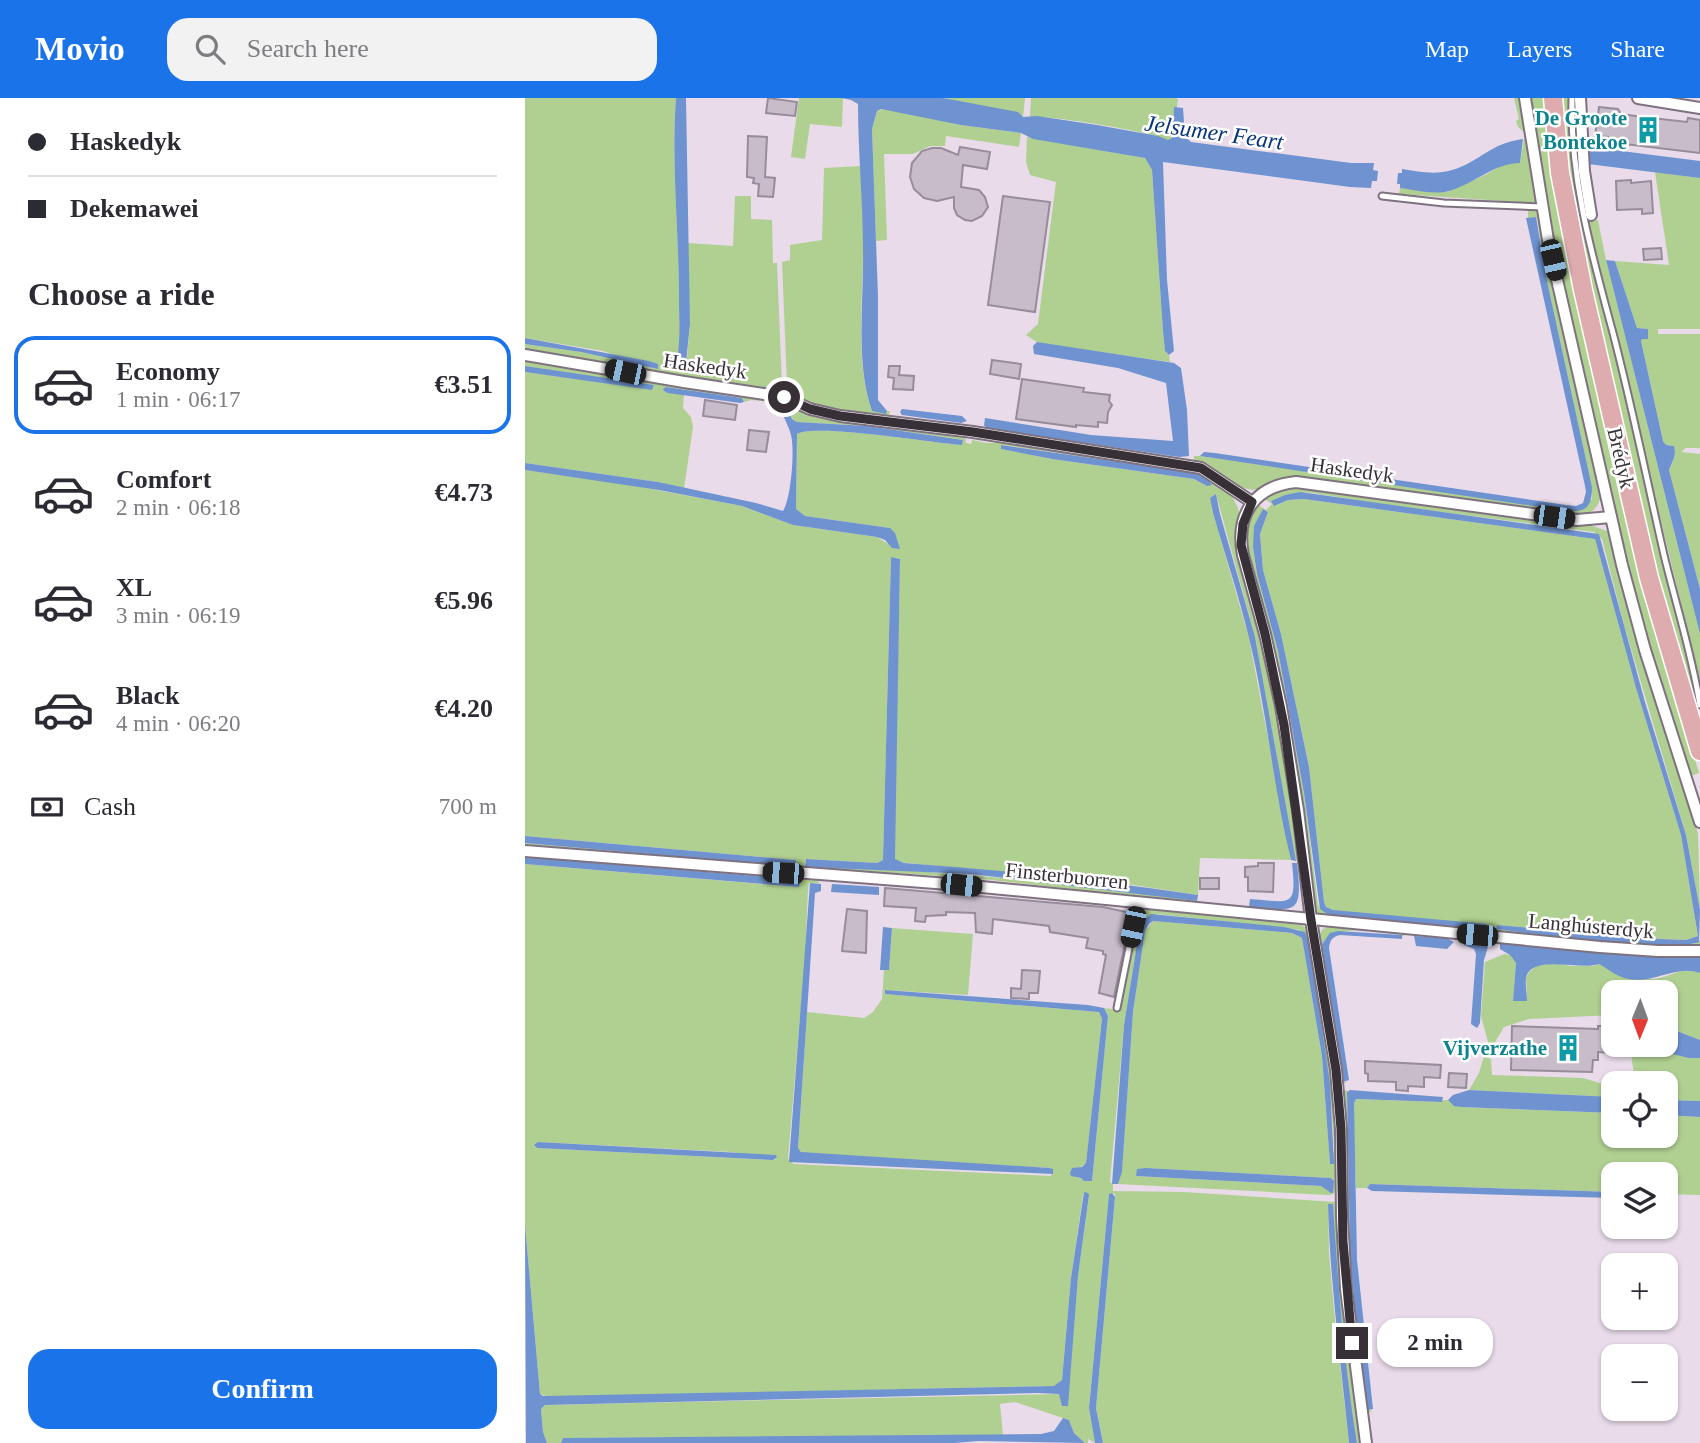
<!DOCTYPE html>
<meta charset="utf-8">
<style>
body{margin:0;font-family:Georgia,serif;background:#f2f2f3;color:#2b2b33;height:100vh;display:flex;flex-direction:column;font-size:26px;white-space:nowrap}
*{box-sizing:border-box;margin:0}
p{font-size:23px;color:#7c7c81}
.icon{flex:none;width:38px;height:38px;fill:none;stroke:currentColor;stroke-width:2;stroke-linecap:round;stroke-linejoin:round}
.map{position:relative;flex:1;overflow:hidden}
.panel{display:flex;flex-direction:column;background:#fff;width:525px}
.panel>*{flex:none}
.banner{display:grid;align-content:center;height:154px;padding:0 28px;background:#fff}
.needle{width:46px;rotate:181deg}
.fabs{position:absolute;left:1076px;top:882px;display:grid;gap:14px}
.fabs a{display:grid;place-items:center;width:77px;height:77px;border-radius:14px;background:#fff;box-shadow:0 2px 5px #0004;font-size:35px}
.end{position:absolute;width:32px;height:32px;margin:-16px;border:9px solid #373137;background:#fff;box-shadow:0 0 0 4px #fff}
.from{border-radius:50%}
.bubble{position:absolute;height:49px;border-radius:21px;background:#fff;box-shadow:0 2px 5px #0004;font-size:23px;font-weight:700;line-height:49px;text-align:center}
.car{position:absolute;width:21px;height:42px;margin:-21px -10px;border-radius:9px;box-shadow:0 0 5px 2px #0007;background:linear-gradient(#222 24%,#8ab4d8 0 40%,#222 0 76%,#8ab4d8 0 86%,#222 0)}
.banner b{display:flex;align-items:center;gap:24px;height:66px;font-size:26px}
.banner b+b{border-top:2px solid #e1e1e2}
.banner i{width:18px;height:18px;background:#2b2b33}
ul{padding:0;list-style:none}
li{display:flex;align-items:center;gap:21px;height:98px;margin:0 14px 10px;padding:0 14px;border:4px solid transparent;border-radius:21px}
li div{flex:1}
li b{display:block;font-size:26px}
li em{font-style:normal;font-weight:700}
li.selected{border-color:#1a73e8}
li>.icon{width:63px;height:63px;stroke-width:1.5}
h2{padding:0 28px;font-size:32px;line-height:84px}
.pay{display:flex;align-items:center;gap:18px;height:77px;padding:0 28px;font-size:26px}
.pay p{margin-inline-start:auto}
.action{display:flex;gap:14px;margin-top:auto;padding:14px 28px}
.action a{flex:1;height:80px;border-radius:21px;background:#1a73e8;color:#fff;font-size:28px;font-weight:700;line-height:80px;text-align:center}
header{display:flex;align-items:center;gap:42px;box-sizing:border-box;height:98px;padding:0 35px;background:#1a73e8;color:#fff}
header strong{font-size:33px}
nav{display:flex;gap:38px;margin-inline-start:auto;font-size:24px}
.search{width:490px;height:63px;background:#f2f2f3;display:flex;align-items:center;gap:18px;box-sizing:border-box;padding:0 24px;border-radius:21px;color:#7c7c81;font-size:26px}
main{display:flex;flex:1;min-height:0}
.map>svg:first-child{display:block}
.green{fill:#b0d091;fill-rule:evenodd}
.water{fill:#6e93d0}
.building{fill:#c8bccb;stroke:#978c9a;stroke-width:2}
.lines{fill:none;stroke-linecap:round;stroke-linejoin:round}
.lane-casing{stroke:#7f7280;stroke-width:9}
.street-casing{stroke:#7f7280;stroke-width:14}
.primary-casing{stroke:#fff;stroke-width:21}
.lane{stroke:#fff;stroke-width:5}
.street{stroke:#fff;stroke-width:10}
.primary{stroke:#deabaf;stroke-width:18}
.route{stroke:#373137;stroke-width:9}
.labels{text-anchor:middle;stroke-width:5;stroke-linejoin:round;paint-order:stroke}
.culture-label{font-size:21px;font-weight:bold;fill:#0d838f;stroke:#fff;text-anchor:end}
.street-label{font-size:21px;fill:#373137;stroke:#fff}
.water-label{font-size:23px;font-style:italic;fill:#07347c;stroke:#fff}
</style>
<header>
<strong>Movio</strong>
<div class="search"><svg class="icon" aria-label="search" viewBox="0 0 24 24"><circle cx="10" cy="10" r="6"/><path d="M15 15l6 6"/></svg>Search here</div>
<nav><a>Map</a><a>Layers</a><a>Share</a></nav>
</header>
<main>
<section class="panel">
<div class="banner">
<b><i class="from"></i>Haskedyk</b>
<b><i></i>Dekemawei</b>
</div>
<h2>Choose a ride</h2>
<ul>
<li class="selected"><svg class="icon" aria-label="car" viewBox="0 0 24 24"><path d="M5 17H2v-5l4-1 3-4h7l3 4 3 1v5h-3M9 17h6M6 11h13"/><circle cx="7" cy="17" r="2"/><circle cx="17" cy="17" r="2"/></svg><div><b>Economy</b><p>1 min · 06:17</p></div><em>€3.51</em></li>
<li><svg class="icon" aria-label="car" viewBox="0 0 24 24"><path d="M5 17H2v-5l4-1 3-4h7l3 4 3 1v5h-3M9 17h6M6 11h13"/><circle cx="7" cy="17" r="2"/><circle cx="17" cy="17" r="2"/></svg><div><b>Comfort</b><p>2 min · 06:18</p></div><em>€4.73</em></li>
<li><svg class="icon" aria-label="car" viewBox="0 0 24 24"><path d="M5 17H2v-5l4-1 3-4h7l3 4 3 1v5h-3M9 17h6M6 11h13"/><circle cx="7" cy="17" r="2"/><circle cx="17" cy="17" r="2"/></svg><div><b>XL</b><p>3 min · 06:19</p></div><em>€5.96</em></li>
<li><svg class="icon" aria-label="car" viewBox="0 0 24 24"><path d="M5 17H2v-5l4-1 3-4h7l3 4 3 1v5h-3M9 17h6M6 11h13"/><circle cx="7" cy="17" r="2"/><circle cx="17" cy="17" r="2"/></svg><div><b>Black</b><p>4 min · 06:20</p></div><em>€4.20</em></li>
</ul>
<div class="pay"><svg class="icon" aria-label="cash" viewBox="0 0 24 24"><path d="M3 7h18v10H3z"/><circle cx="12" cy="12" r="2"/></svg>Cash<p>700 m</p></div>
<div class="action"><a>Confirm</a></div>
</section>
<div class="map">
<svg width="1175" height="1345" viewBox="0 0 1175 1345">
<rect width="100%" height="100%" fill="#e9dbea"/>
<!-- green -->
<g class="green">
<path d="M0,0H151C146,67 154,134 154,201C154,222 157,246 151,266L146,267L161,271L165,226L162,145L208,148L210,98H226V121L247,122L248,165H252L257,287L254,292L0,253V246L56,254L133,271L78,253L0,240Z"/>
<path d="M274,0H318L317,29L285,26L280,61L266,59Z"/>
<path d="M418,0H500L498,19Z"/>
<path d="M506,0H650L653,1L652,9L649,10L647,40L643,43C630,34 523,17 505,19Z"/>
<path d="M989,0H996L1011,102L1009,105L874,96L875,90L922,94L962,76L980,65H995L1000,35L993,29L991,23L994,21Z"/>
<path d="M1005,0H1018L1026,61L1043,158L1124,506L1174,675L1165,678L1115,518L1095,440L1028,143Z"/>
<path d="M1038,0H1044L1047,61L1058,137L1093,270L1141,476L1164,563L1175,630L1139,513L1048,113L1038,29Z"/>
<path d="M361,10L436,27L496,35L494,49L421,38L420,48H405L388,56H359L362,142L351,143L347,31L352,13Z"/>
<path d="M502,39L620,60L627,72L638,233L640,253L644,257L645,264L525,247L512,244L501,237L513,226L531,84L505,77L501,64Z"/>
<path d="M336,68C337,97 339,126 338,155C338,204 330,267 347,313H365L363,320L294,311L267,299L262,287L257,164L265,162V147L297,142L299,70Z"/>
<path d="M1130,74L1175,80V231H1133V236H1175V350H1160L1157,354L1175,356V491L1144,372C1148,364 1152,357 1149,348L1141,347L1138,343L1116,243L1117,241L1123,240V231L1112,230L1090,163L1144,167Z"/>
<path d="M1003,113H1011L1014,117L1076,396C1074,411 1065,418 1050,418L773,380L728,392L713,389L684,369L669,364V358H675L1048,413L1067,401V389L1022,183L1012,121L1010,119L1003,120Z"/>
<path d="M1073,122L1081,162L1175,536V583L1063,124Z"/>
<path d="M0,259L248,302L246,304L226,302L219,304L217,300L141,289L139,293L159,297L158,310L166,319L168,329L159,391L133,384L0,365V274L127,291L129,288L0,268Z"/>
<path d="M261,307L440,337L441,345L446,346L447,342L461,345H499L682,376L705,394L713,410L732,516L753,609L775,762L771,763L767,745L730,539L691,396L685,400L688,415L724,540L766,762L675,760L673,797L602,786L372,764L370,761L369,752L375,461L366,459L358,762L352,765L281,761L280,769C412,771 542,785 672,803V807L618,802L619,799L457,781L374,775L373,778L0,750V745L269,769L270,762L0,738V372L100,386L217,408L268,427L352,439L365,447V430L280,418L271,412L272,336C288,325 409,345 437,347L438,342L342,328L272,324L263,317ZM477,347L671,375L682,388L669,381L527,361L477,351Z"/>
<path d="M770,387L1065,427L1082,433L1086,438L1173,736L1175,812L1161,737L1099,527L1077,441L1069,434L863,407L787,395L775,394L750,408L763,402L779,401L1070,441L1111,590L1156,737L1173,838L1161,842L1135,841L972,827V831L1116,846H1169L1175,842V850L1157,851L971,835V829L964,828L963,834L795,818L791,815L783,762L720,449L722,424L732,406L741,412L747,406L738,400ZM741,412L743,414L735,436L738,472L756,536L784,669L799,804L801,809L808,812L795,811L793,806L779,695L753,553L732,476L728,449Z"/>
<path d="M0,756L289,780L295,785H284L283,792L280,859L263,1061L269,1066L526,1078L528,1071L525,1070L279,1056L273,1051L282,914L339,920L348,914L357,901L359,872H364L367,830L448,836L443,897L360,892V896L574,914L577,921L561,1066L553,1070L550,1079L556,1080L559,1083H567L583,918L579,910L595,912L614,815L624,811L777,827L783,832L809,983L814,1092L806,1097H802L593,1086L597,1071L608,914L620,833L628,823L767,835L777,840L797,958L805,1066L809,1052C806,977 794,905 775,832L633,816L617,824L614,834L599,927L585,1084L588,1086V1093L659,1094L811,1104L813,1107L838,1345H832C819,1266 809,1186 808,1106H803L804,1155L810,1222L824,1345H578L571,1310L590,1099V1096L586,1095L584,1096L564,1310L570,1345L563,1341V1345H560L549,1335L544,1322L490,1304L475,1306L478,1337L38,1340L36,1345H22L18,1334L16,1311L20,1307L534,1296L543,1294L553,1178L564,1097L559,1094L558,1097L546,1180L537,1282L530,1288L24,1299L15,1296L0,1127V766L273,789L275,785L254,780L0,759ZM13,1044L207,1054L251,1061L248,1062L12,1050L10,1049ZM621,1070L806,1080L808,1081L802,1090L796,1088L611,1078Z"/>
<path d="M805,828L877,833L880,837L877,839V837C856,835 807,824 797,846L818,983L822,985H816L794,838L798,831Z"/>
<path d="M979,856L985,857L991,865L988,903H1002L1001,880L1004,874L1011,868L1030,865L1046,868H1069L1074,866C1089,869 1110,880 1124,881C1143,882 1153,867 1175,875V942L1147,931L1141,932V894H1088V917L1004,921L979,929L969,946L963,944L956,918L960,864Z"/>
<path d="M1109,947H1137L1139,950L1164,960H1175V1003L1141,1002V985H1109C1111,971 1103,961 1109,947Z"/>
<path d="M959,958L966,961L967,977L1058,980L1088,989V999L944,992L954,975Z"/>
<path d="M822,992L825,1155L832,1235L843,1311L847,1314H841L825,1193L816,994Z"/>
<path d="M830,1001L916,1004L918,1002H923L929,1007L936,1009L1088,1015V1038H1141V1017L1175,1019V1097L1141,1096V1076H1088V1094L845,1086L842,1090H831L828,1010Z"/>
</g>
<!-- water -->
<g class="water">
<path d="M151,0H161L165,226L160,274L144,272L143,266H151C156,246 154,222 154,201C154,134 146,67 151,0Z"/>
<path d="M316,0H418L493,14L498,19L512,18L572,27L633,38L643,42L647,40L649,9L658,10L660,38L666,44L826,65H849L848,72L853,73L852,83H847L846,90L825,89L638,64L642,182L649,253L644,257L640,253L638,233L627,72L620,60L508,41L496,35L436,27L356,11L352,13L347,31L353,199V302L362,313L361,316L347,313C330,265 339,202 338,152C338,103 333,55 333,6L326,2Z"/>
<path d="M998,41L995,65C969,65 949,86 924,93C909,97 890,92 875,90V86H872L873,75H877V71C894,74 911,77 927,72C955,64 965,45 998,41Z"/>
<path d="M1065,49L1175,63V80L1063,66Z"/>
<path d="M1011,119L1022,183L1067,389C1067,413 1058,415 1035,412L675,358L679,354L690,355L1041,407L1051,408L1058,405L1061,394L1060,388L1001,120Z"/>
<path d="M1081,162L1090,163L1112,230L1123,231V241H1117L1116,243L1138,343L1141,347L1149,348C1152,358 1147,364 1144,372L1175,491V536Z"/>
<path d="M0,240L124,263L133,266V271L56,254L0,246Z"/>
<path d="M512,244L649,265L656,270L662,312L664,358L654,359L465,331L459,328L460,320L566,337L648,343L641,285L593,270L509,256L508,248Z"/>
<path d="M0,268L129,287L127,292L0,274Z"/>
<path d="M141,289L217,300L219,304L215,305L143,295L139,293L138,291Z"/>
<path d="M261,310L267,321L272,324L342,328L438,342L437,347C409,345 288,325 272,336L271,411L280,418L365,430L370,435L375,451L367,450L360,442L352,439L268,427L217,408L134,392L0,372V365L133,384L231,405L258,413C266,401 270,352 266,337C264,329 259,320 256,312Z"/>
<path d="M377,311L437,318L442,323L436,325L377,317L375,314Z"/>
<path d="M476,347L672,375L680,378L687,387L682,388L669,381L527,361L476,351Z"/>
<path d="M775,394L1074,436L1120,604L1161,737L1175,812L1174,844C1154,854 1003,836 972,831V827L1135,841L1161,842L1173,838L1156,737L1111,590L1070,441L779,401L763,402L749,408L746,403L760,397Z"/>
<path d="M691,396L695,416L730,539L771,763L766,762C748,689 742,613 724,540C714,498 700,457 688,415L685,400Z"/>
<path d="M738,411L743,414L735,436L738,472L756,536L784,669L799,804L801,809L808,812L962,826L961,831L805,818L795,811L779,695L753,553L732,476L728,449L729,428Z"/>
<path d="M366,459L375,461L370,761L379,765C477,772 575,782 673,797L672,803L446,776L280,769L281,761L352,765L358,762Z"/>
<path d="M0,738L271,762L270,769L0,745Z"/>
<path d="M0,759L254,780L275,784L274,789L0,766Z"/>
<path d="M767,765H772C778,818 772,813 724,809L725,801C766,804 772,811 767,765Z"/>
<path d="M285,785L296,786V793L290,795L273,1050L276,1054L525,1070L528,1071V1076L264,1064Z"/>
<path d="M307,786L354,789V797L306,794Z"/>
<path d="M626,816L759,829L780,834L785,847L805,986L809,1066H805L797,958L777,840L767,835L628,823L624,826L620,833L608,914L597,1074L593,1086H587L599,927L614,834L617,824Z"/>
<path d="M358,829L367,830L364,872H355Z"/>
<path d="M813,833L877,837V841L815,837C807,839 805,842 804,850L824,982L818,984L797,846L805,835Z"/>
<path d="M889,838L922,840L929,844L922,851L891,848Z"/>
<path d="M940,842L960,844L963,849L959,862L955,925L952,930L946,926L951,856L949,851L939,847Z"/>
<path d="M980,845L1078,854L1175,859V875C1151,866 1129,886 1104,881C1091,879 1084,871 1074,866C1057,873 1006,855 1001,880C1000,887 1002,896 1002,903H988L991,865L985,857L975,851V846Z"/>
<path d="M360,892L563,907L579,910L583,918L567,1083H559L556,1080L546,1078L545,1075L547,1070L557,1069L561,1065L577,921L574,914L360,896Z"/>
<path d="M1147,931L1175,942V960H1164L1143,955L1137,947H1141V932Z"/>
<path d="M825,992L918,999L917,1004L831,1001L829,1005L832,1162L848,1311L843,1312L832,1235L825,1155L822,994Z"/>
<path d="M944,992L1088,999V1015L936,1009L929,1008L923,1002L928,997Z"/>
<path d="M1141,1002L1175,1003V1019L1141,1017Z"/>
<path d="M13,1044L251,1057L252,1059L248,1062L12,1050L9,1047Z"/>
<path d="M621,1070L806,1080L809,1083L808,1095H806L796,1088L611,1078L612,1071Z"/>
<path d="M845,1086L1088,1094V1100L847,1093L842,1090Z"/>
<path d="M559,1094L563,1095L564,1097L553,1178L543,1308H537L534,1296L513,1295L20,1307L16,1311L18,1334L22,1345H1L0,1127L15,1296L18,1298L529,1288L537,1282L546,1180Z"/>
<path d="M587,1095L590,1099L571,1310L578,1345H570L564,1310L565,1300L584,1096Z"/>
<path d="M803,1106H808C813,1186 819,1265 832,1345H824C816,1265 805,1186 803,1106Z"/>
<path d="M538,1320L544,1322L549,1335L560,1345L454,1343L429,1345H36L38,1340L516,1336L529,1333Z"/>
</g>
<!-- building -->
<g class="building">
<path d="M243,0L272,4L270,18L241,15Z"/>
<path d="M1074,9L1093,11L1096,16L1118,19L1162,24L1163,20L1175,22V55L1082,44L1083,39L1070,38Z"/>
<path d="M223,38L242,39L240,79L250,80L248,99L233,98L234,86L228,85L229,80L222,79Z"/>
<path d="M435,49L465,54L462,71L438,67L436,89L454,92L460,99L463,109L457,118L447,123L440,122L432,117L429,110V99L412,103L399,100L389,91L385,79L387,65L397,53L407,50H416L433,57Z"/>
<path d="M1106,82V85L1126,83L1128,115L1117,116V111L1092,112L1091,83Z"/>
<path d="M478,98L525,104L510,214L463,207Z"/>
<path d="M1136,150L1137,161L1119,162L1118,151Z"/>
<path d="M467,262L496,266L494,281L465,276Z"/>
<path d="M364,268H375L374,277L389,278L388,292L368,291L369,280L363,279Z"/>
<path d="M497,281L559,290L558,294L585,297L584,303L587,307L583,314L582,325L573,324V329L551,327V329L491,321Z"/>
<path d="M180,302L212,307L210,322L178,318Z"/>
<path d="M224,332L244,334L241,354L222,352Z"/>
<path d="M733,765H749L748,794L723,793V779H720V769L733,768Z"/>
<rect x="675" y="780" width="19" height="11"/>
<path d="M360,790L578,809L606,815L589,899L574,895L581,857L578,856V853L561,850L563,840L525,834L524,828L468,821L467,836L451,834L450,815L421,814V817L401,818L400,824L390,823L391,810L359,808Z"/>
<path d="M322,811L342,813L341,855L317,853Z"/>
<path d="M497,872L515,873L513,895H504V901L486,900V890L496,891Z"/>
<path d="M987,928L1073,931V928H1088V955L1073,954V962H1068L1067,974L986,972Z"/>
<path d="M840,963L916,967L915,980L899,979V989L883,988V993L871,992V984L843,983V976L840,975Z"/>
<path d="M924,975L942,976L941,990L923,989Z"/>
</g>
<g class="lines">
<defs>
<g id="lane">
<path d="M1047,0C1045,81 1067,157 1088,235C1107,308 1122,383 1139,457C1151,507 1167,556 1175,607"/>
<path d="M857,98L919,105L1017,109"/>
<path d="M592,910L613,805"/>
</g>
<g id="street">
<path d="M1000,0L1023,142L1097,467L1120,552L1175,724"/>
<path d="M1055,0L1059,73L1066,117"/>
<path d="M1113,0L1175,10"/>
<path d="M0,257L159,284L259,299L285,311L315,318L448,334L676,370L727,404"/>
<path d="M0,753L436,787L1075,849L1133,853H1175"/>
<path d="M841,1345L821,1191L817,1119L816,1031L811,972L786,822L773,712L756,608L740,536L718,457C710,416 730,388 771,384L1052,422L1086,419"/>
</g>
<path id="primary" d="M1028,0L1035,75L1058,192L1124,480L1175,653"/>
</defs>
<!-- lane casing -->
<use href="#lane" class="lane-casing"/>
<!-- street casing -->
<use href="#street" class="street-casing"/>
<!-- primary casing -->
<use href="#primary" class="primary-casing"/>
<!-- lane -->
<use href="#lane" class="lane"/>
<!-- street -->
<use href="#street" class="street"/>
<!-- primary -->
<use href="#primary" class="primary"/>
</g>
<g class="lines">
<!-- route -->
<path class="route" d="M259,299L285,311L315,318L448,334L676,370L727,404L718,426L716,447L740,536L759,627L786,822L811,972L816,1031L818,1144L827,1245"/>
</g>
<!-- icons -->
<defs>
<symbol id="building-bare" viewBox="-9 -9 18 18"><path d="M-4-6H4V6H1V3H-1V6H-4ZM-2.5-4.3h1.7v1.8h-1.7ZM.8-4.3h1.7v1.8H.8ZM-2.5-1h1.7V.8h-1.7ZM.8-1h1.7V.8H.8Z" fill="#0f9aa8" stroke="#fff" stroke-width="2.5" paint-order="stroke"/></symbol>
</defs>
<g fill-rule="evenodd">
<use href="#building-bare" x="1104" y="13" width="38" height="38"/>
<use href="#building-bare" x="1024" y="931" width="38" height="38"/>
</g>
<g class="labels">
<!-- culture labels -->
<g class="culture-label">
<text x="1102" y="27">De Groote<tspan x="1102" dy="24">Bontekoe</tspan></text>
<text x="1022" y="957">Vijverzathe</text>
</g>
<!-- street labels -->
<g class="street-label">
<text transform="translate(180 268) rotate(8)" y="7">Haskedyk</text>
<text transform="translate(1096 360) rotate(77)" y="7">Brédyk</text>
<text transform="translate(827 372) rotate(8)" y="7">Haskedyk</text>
<text transform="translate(542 778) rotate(6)" y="7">Finsterbuorren</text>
<text transform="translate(1066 828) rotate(5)" y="7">Langhústerdyk</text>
</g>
<!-- water labels -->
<g class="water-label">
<text transform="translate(689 34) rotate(8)" y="8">Jelsumer Feart</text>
</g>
</g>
</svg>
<div class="fabs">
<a><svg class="needle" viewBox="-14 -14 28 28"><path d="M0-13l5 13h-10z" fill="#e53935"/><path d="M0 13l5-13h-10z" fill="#7c7c81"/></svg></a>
<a><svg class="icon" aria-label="locate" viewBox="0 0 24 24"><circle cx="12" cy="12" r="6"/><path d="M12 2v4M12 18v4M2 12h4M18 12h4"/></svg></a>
<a><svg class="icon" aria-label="layers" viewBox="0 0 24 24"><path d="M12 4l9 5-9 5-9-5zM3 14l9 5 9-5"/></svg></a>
<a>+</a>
<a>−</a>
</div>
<i class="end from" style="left:259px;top:299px"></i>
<i class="end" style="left:827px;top:1245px"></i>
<div class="bubble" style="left:852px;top:1220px;width:116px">2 min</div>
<i class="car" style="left:1028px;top:162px;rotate:167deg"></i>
<i class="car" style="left:100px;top:274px;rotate:282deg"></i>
<i class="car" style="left:1029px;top:419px;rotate:98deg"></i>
<i class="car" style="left:258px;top:775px;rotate:274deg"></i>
<i class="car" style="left:436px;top:787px;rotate:96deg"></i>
<i class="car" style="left:608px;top:829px;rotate:192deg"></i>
<i class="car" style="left:952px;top:837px;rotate:275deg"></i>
</div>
</main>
